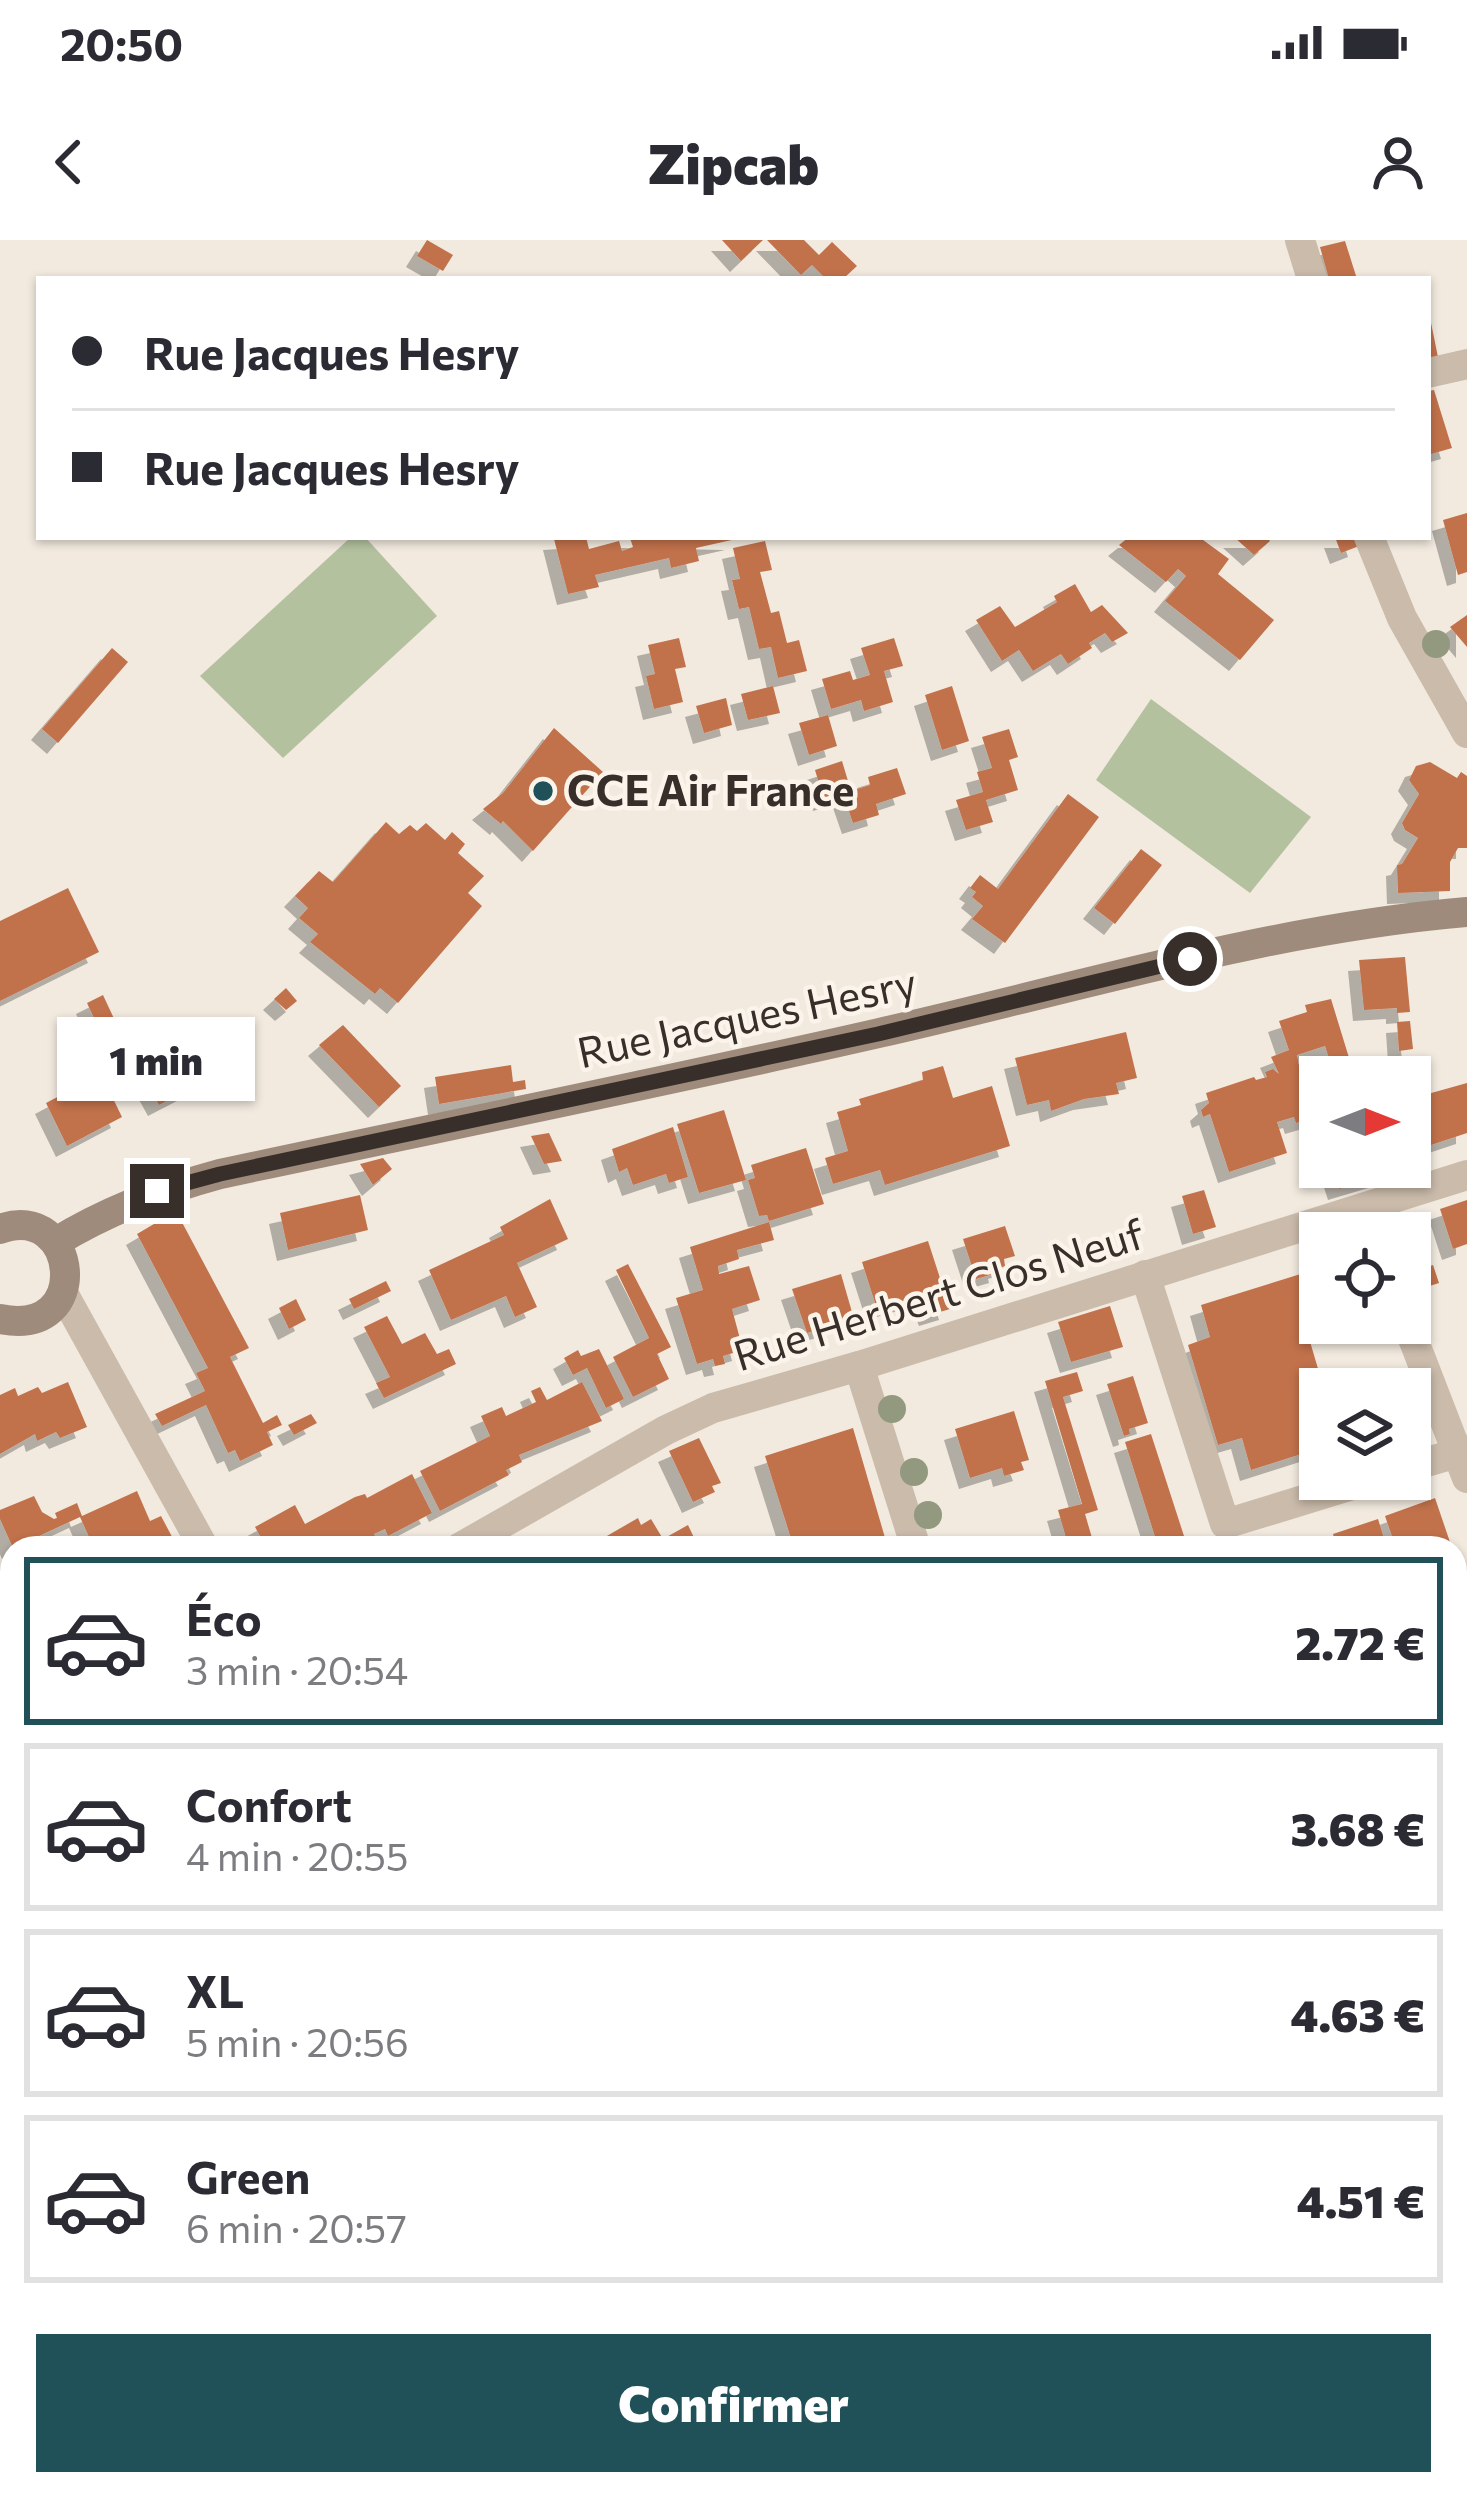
<!DOCTYPE html>
<html lang="fr">
<meta charset="utf-8">
<style>
body{margin:0;font-family:Commissioner,sans-serif;background:#f7f7f7;color:#2b2b33;height:100vh;display:flex;flex-direction:column;font-size:45px;white-space:nowrap}
*{box-sizing:border-box;margin:0}
p{font-size:39px;color:#7c7c81}
.icon{flex:none;width:66px;height:66px;fill:none;stroke:currentColor;stroke-width:2;stroke-linecap:round;stroke-linejoin:round}
.map{position:relative;flex:1;overflow:hidden}
.details{position:absolute;left:0px;top:1296px;width:1467px;height:960px;display:flex;flex-direction:column;background:#fff;border-radius:36px 36px 0 0;box-shadow:0 3px 9px #0004}
.details>*{flex:none}
.guide{position:absolute;left:36px;top:36px;width:1395px;height:264px;border-radius:0px;box-shadow:0 3px 9px #0004;display:grid;align-content:center;height:264px;padding:0 36px;background:#fff}
.needle{width:78px;rotate:90deg}
.tools{position:absolute;left:1299px;top:816px;display:grid;gap:24px}
.tools a{display:grid;place-items:center;width:132px;height:132px;border-radius:0px;background:#fff;box-shadow:0 3px 9px #0004;font-size:60px}
.end{position:absolute;width:54px;height:54px;margin:-27px;border:15px solid #382f2a;background:#fff;box-shadow:0 0 0 6px #fff}
.from{border-radius:50%}
.bubble{position:absolute;height:84px;border-radius:0px;background:#fff;box-shadow:0 3px 9px #0004;font-size:39px;font-weight:800;line-height:84px;text-align:center}
.guide b{display:flex;align-items:center;gap:42px;height:114px;font-size:45px}
.guide b+b{border-top:3px solid #e1e1e2}
.guide i{width:30px;height:30px;background:#2b2b33}
ul{padding:21px 0 0;list-style:none}
li{display:flex;align-items:center;gap:36px;height:168px;margin:0 24px 18px;padding:0 12px;border:6px solid #e1e1e2;border-radius:0px}
li div{flex:1}
li b{display:block;font-size:45px}
li em{font-style:normal;font-weight:800}
li.current{border-color:#205159}
li>.icon{width:108px;height:108px;stroke-width:1.5}
.cta{display:flex;gap:24px;margin-top:auto;padding:24px 36px}
.cta a{flex:1;height:138px;border-radius:0px;background:#205159;color:#fff;font-size:48px;font-weight:800;line-height:138px;text-align:center}
.status{display:flex;justify-content:space-between;align-items:center;height:84px;padding:0 60px;background:#fff;direction:ltr}
.status svg{height:33px;fill:currentColor}
header{display:flex;justify-content:space-between;align-items:center;height:156px;padding:0 36px;background:#fff;font-size:54px;font-weight:800}
.map>svg:first-child{display:block}
.green{fill:#b3c19f}
.building{fill:#c2724c;fill-rule:evenodd;filter:url(#shadow)}
.lines{fill:none;stroke-linecap:round;stroke-linejoin:round}
.path{stroke:#b6a595;stroke-width:6;stroke-dasharray:6 6;stroke-linecap:butt}
.minor{stroke:#cabbab;stroke-width:30}
.tertiary{stroke:#cabbab;stroke-width:30}
.secondary{stroke:#9e8b7c;stroke-width:30}
.tree{fill:#92997e}
.route{stroke:#382f2a;stroke-width:15}
.poi-dot{fill:#205159;stroke:#faf4eb;stroke-width:4.5}
.labels{text-anchor:middle;stroke-width:9;stroke-linejoin:round;paint-order:stroke}
.poi-label{font-size:42px;font-weight:bold;fill:#382f2a;stroke:#faf4eb;text-anchor:start}
.street-label{font-size:42px;fill:#382f2a;stroke:#faf4eb}
</style>
<div class="status"><b>20:50</b><svg viewBox="0 0 49 12"><path d="M0 12V9h3v3zM5 12V6h3v6zM10 12V3h3v9zM15 12V0h3v12zM26 1h20v11H26zM47 4h2v5h-2z"/></svg></div>
<header><svg class="icon" aria-label="back" viewBox="0 0 24 24"><path d="M15 5l-7 7 7 7"/></svg>Zipcab<svg class="icon" aria-label="person" viewBox="0 0 24 24"><circle cx="12" cy="8" r="4"/><path d="M4 21q1-7 8-7t8 7"/></svg></header>
<div class="map">
<svg width="1467" height="2256" viewBox="0 0 1467 2256">
<defs>
<filter id="shadow"><feDropShadow dx="-11" dy="11" stdDeviation="0" flood-color="#0004"/></filter>
</defs>
<rect width="100%" height="100%" fill="#f2eadf"/>
<!-- green -->
<g class="green">
<path d="M351,297H365L437,376L283,518L200,436Z"/>
<path d="M1151,459L1311,577L1250,653L1096,540Z"/>
<path d="M12,1685V1941L0,1949V1690Z"/>
</g>
<!-- building -->
<g class="building">
<path d="M427,0L453,15L443,31L417,16Z"/>
<path d="M722,0H763L741,21Z"/>
<path d="M767,0H804L819,15L832,2L857,26L843,39H826L812,25L801,35Z"/>
<path d="M1345,1L1357,39H1329L1320,7Z"/>
<path d="M1428,68L1439,122L1428,124Z"/>
<path d="M1434,150L1452,208L1428,215V151Z"/>
<path d="M1467,273V332L1458,335L1443,280Z"/>
<path d="M586,297L589,309L619,301L622,311L633,307L630,298L633,297L736,299L696,308L699,321L671,328L669,318L595,335L599,347L568,354L554,299Z"/>
<path d="M1129,297H1199L1229,319L1218,334L1274,380L1240,420L1165,361L1186,336L1178,329L1166,342L1119,305Z"/>
<path d="M1234,297H1266L1270,301L1254,315Z"/>
<path d="M1335,297H1356L1359,306L1341,313Z"/>
<path d="M765,301L772,330L760,332L771,373L779,371L787,403L799,400L807,431L778,438L771,407L759,409L749,367L739,369L732,340L740,339L733,308Z"/>
<path d="M1075,344L1091,372L1102,365L1128,393L1112,402L1105,393L1089,403L1092,408L1068,424L1061,414L1033,431L1019,410L1002,421L976,380L1000,366L1015,387L1057,362L1054,356Z"/>
<path d="M1467,375V407L1450,387Z"/>
<path d="M679,398L686,427L675,429L683,462L654,469L646,436L655,434L648,405Z"/>
<path d="M894,398L903,426L884,431L893,462L864,471L861,460L831,469L822,439L850,431L853,440L870,435L861,408Z"/>
<path d="M112,408L128,422L58,503L42,489Z"/>
<path d="M773,446L780,473L748,480L741,454Z"/>
<path d="M952,446L969,501L942,510L925,455Z"/>
<path d="M726,458L732,485L704,493L696,466Z"/>
<path d="M828,475L837,506L809,515L799,483Z"/>
<path d="M554,488L603,532L533,611L503,581L501,584L483,569L503,553Z"/>
<path d="M1009,489L1018,517L1009,520L1018,550L986,560L993,582L966,590L956,560L983,552L977,532L992,528L982,497Z"/>
<path d="M842,521L851,551L870,545L868,537L897,528L906,554L876,564L879,575L853,583L843,554L824,560L815,530Z"/>
<path d="M1430,522L1457,538L1461,532L1467,536V608H1458L1450,622V651L1398,653L1397,625L1402,624L1418,598L1405,590L1402,583L1419,554L1409,540L1416,526Z"/>
<path d="M1068,554L1099,577L1005,703L972,679L983,666L972,657L976,652L970,648L980,635L998,649Z"/>
<path d="M386,582L399,594L410,585L417,591L426,583L445,600L452,592L465,604L458,613L484,636L468,653L482,666L398,763L380,748L375,754L310,702L318,694L299,678L308,668L295,656L319,631L333,642Z"/>
<path d="M1141,609L1162,625L1115,684L1094,668Z"/>
<path d="M68,648L99,712L0,761V681Z"/>
<path d="M1405,717L1410,772L1397,773V768L1364,770L1359,720Z"/>
<path d="M286,748L297,761L286,770L274,759Z"/>
<path d="M103,755L117,785L101,793L87,763Z"/>
<path d="M1331,759L1350,821L1361,818L1367,837H1320V876L1296,883L1294,877L1277,882L1287,913L1229,932L1210,874L1203,877L1201,870L1209,863L1206,853L1254,837L1256,840L1267,837L1265,832L1273,829L1279,834L1271,817L1289,810L1279,781L1307,772L1305,765ZM1325,806L1331,824L1300,830L1297,815Z"/>
<path d="M1410,781L1413,809L1399,811L1397,782Z"/>
<path d="M224,782L244,821L159,865L139,829L142,814L184,793L188,800Z"/>
<path d="M343,785L401,846L379,867L319,805Z"/>
<path d="M1126,792L1137,838L1116,843L1119,854L1084,859L1051,871L1049,860L1027,865L1015,818Z"/>
<path d="M511,825L513,842L525,840L526,849L439,864L435,837Z"/>
<path d="M943,826L953,858L992,846L1010,906L885,945L880,930L833,944L825,918L848,911L837,872L861,865L859,859L923,840L922,832Z"/>
<path d="M101,834L122,877L67,906L46,863Z"/>
<path d="M1467,843V893L1410,912V866L1419,863L1417,857Z"/>
<path d="M724,870L746,940L699,953L677,884Z"/>
<path d="M673,887L688,937L669,943L666,934L633,945L627,928L619,932L612,909Z"/>
<path d="M549,893L562,921L544,924L531,896Z"/>
<path d="M806,908L824,964L769,981L767,975L759,976L748,940L755,938L751,925Z"/>
<path d="M383,918L392,929L373,945L360,924Z"/>
<path d="M1332,927H1383L1386,935L1339,949Z"/>
<path d="M1204,950L1216,987L1193,994L1182,956Z"/>
<path d="M360,955L368,990L288,1010L280,973Z"/>
<path d="M550,959L568,999L517,1023L537,1067L515,1077L506,1056L451,1080L429,1030L504,995L500,987Z"/>
<path d="M1467,960V1004L1453,1009L1440,969Z"/>
<path d="M176,971L249,1108L230,1117L263,1183L277,1175L282,1185L267,1192L273,1205L240,1221L235,1210L228,1213L206,1165L162,1186L155,1174L205,1151L196,1133L208,1128L137,994Z"/>
<path d="M769,982L774,1000L737,1010L739,1019L718,1026L719,1034L749,1026L760,1060L732,1069L743,1110L723,1116L725,1124L715,1126L713,1119L697,1124L676,1058L703,1050L690,1007Z"/>
<path d="M1005,986L1015,1016L1004,1019L1005,1026L999,1028L1000,1032L976,1039L963,999Z"/>
<path d="M928,1001L950,1069L930,1075L923,1056L877,1069L862,1022Z"/>
<path d="M628,1024L671,1107L657,1114L669,1139L633,1157L613,1117L649,1098L616,1030Z"/>
<path d="M1433,1025L1439,1043L1414,1051L1410,1032Z"/>
<path d="M1320,1028V1065L1301,1071L1324,1149H1320V1208L1251,1230L1242,1198L1218,1205L1188,1105L1210,1097L1201,1065Z"/>
<path d="M841,1034L854,1079L807,1093L792,1049Z"/>
<path d="M386,1041L391,1051L354,1069L349,1059Z"/>
<path d="M296,1059L306,1080L289,1089L279,1068Z"/>
<path d="M1110,1066L1123,1107L1071,1122L1058,1082Z"/>
<path d="M387,1076L402,1104L425,1093L437,1114L449,1109L456,1124L384,1158L376,1143L390,1137L364,1087Z"/>
<path d="M599,1109L624,1159L606,1168L587,1128L573,1135L564,1118L578,1110L581,1116Z"/>
<path d="M1077,1132L1083,1151L1063,1157L1098,1270L1085,1274L1095,1308H1069L1058,1270L1082,1264L1045,1141Z"/>
<path d="M1133,1136L1148,1183L1129,1189L1130,1194L1124,1196L1107,1144Z"/>
<path d="M68,1142L87,1187L60,1198L56,1192L37,1201L35,1194L0,1214V1155L15,1148L18,1156L38,1147L42,1153Z"/>
<path d="M582,1142L602,1181L519,1215L522,1222L506,1230L509,1235L440,1271L420,1231L490,1196L481,1176L502,1167L506,1176L536,1162L531,1151L540,1147L547,1160Z"/>
<path d="M1014,1171L1029,1220L1021,1222L1024,1230L1004,1236L1002,1228L970,1238L955,1189Z"/>
<path d="M311,1174L317,1183L294,1195L288,1185Z"/>
<path d="M853,1188L888,1308H794L765,1216Z"/>
<path d="M1151,1194L1184,1296L1157,1303L1125,1202Z"/>
<path d="M699,1198L721,1243L712,1246L715,1252L693,1262L669,1211Z"/>
<path d="M412,1234L432,1273L388,1296L385,1289L374,1294L381,1308H260L265,1305L255,1287L295,1265L305,1284L355,1257L365,1254L367,1258Z"/>
<path d="M137,1251L150,1281L161,1276L178,1308H94L80,1277L13,1308L0,1279V1270L34,1256L42,1272L54,1279L57,1278L55,1273L77,1263L82,1276Z"/>
<path d="M1435,1258L1452,1308H1396L1385,1276Z"/>
<path d="M638,1278L641,1285L651,1279L663,1299L688,1285L699,1308H595L593,1304Z"/>
<path d="M1378,1279L1387,1308H1337L1333,1294Z"/>
<path d="M1467,1391V1515L1455,1521V1396Z"/>
<path d="M12,1407V1446L0,1452V1413Z"/>
<path d="M0,1538L6,1551L12,1549V1579L0,1588Z"/>
<path d="M1467,1615L1465,1633L1467,1671L1461,1658L1455,1660V1620Z"/>
<path d="M1467,1685V1742L1455,1748V1691Z"/>
<path d="M12,1776V1846L0,1852V1782Z"/>
<path d="M12,2134V2176L0,2156V2150L7,2145L4,2138Z"/>
<path d="M1467,2202V2256H1445L1442,2244H1455V2206Z"/>
<path d="M212,2244H272L276,2251L264,2256H238L233,2246L217,2254Z"/>
<path d="M662,2244H686L694,2256H670Z"/>
<path d="M767,2244H801L792,2256H771Z"/>
<path d="M1301,2244H1373L1374,2245L1340,2256H1305Z"/>
</g>
<g class="lines">
<!-- path -->
<path class="path" d="M1455,1530L1467,1525"/>
<!-- minor -->
<g class="minor">
<path d="M1300,0L1312,39"/>
<path d="M1428,133L1467,124"/>
<path d="M1369,297L1402,378L1467,493"/>
<path d="M1145,1035L1225,1284L1372,1239"/>
<path d="M63,1053L204,1308"/>
<path d="M1407,1083L1467,1238"/>
<path d="M859,1126L916,1308"/>
<path d="M1410,1227L1467,1210"/>
<path d="M459,1308L666,1190L713,1168L859,1126L1467,935"/>
<path d="M0,1482L12,1476"/>
<path d="M747,2244L752,2256"/>
<path d="M810,2256L819,2244"/>
</g>
<!-- tertiary -->
<g class="tertiary">
<path d="M1455,1768L1467,1762"/>
<path d="M318,2256L350,2244"/>
</g>
<!-- secondary -->
<g class="secondary">
<path d="M0,989C78,960 95,1099 0,1079"/>
<path d="M56,1002C108,970 161,950 220,934C440,887 660,843 879,793C1074,749 1267,689 1467,672"/>
</g>
</g>
<!-- trees -->
<g class="tree">
<circle cx="1436" cy="404" r="14"/>
<circle cx="892" cy="1169" r="14"/>
<circle cx="914" cy="1232" r="14"/>
<circle cx="928" cy="1275" r="14"/>
</g>
<g class="lines">
<!-- route -->
<path class="route" d="M157,951L220,934L878,794L1190,719"/>
</g>
<!-- markers -->
<circle class="poi-dot" cx="543" cy="551" r="12"/>
<g class="labels">
<!-- poi labels -->
<g class="poi-label">
<text x="567" y="566">CCE Air France</text>
</g>
<!-- street labels -->
<g class="street-label">
<text transform="translate(747 778) rotate(-12)" y="15">Rue Jacques Hesry</text>
<text transform="translate(939 1055) rotate(-17)" y="15">Rue Herbert Clos Neuf</text>
</g>
</g>
</svg>
<div class="tools">
<a><svg class="needle" viewBox="-14 -14 28 28"><path d="M0-13l5 13h-10z" fill="#e53935"/><path d="M0 13l5-13h-10z" fill="#7c7c81"/></svg></a>
<a><svg class="icon" aria-label="locate" viewBox="0 0 24 24"><circle cx="12" cy="12" r="6"/><path d="M12 2v4M12 18v4M2 12h4M18 12h4"/></svg></a>
<a><svg class="icon" aria-label="layers" viewBox="0 0 24 24"><path d="M12 4l9 5-9 5-9-5zM3 14l9 5 9-5"/></svg></a>
</div>
<i class="end from" style="left:1190px;top:719px"></i>
<i class="end" style="left:157px;top:951px"></i>
<div class="bubble" style="left:57px;top:777px;width:198px">1 min</div>
<div class="guide">
<b><i class="from"></i>Rue Jacques Hesry</b>
<b><i></i>Rue Jacques Hesry</b>
</div>
<section class="details">
<ul>
<li class="current"><svg class="icon" aria-label="car" viewBox="0 0 24 24"><path d="M5 17H2v-5l4-1 3-4h7l3 4 3 1v5h-3M9 17h6M6 11h13"/><circle cx="7" cy="17" r="2"/><circle cx="17" cy="17" r="2"/></svg><div><b>Éco</b><p>3 min · 20:54</p></div><em>2.72 €</em></li>
<li><svg class="icon" aria-label="car" viewBox="0 0 24 24"><path d="M5 17H2v-5l4-1 3-4h7l3 4 3 1v5h-3M9 17h6M6 11h13"/><circle cx="7" cy="17" r="2"/><circle cx="17" cy="17" r="2"/></svg><div><b>Confort</b><p>4 min · 20:55</p></div><em>3.68 €</em></li>
<li><svg class="icon" aria-label="car" viewBox="0 0 24 24"><path d="M5 17H2v-5l4-1 3-4h7l3 4 3 1v5h-3M9 17h6M6 11h13"/><circle cx="7" cy="17" r="2"/><circle cx="17" cy="17" r="2"/></svg><div><b>XL</b><p>5 min · 20:56</p></div><em>4.63 €</em></li>
<li><svg class="icon" aria-label="car" viewBox="0 0 24 24"><path d="M5 17H2v-5l4-1 3-4h7l3 4 3 1v5h-3M9 17h6M6 11h13"/><circle cx="7" cy="17" r="2"/><circle cx="17" cy="17" r="2"/></svg><div><b>Green</b><p>6 min · 20:57</p></div><em>4.51 €</em></li>
</ul>
<div class="cta"><a>Confirmer</a></div>
</section>
</div>
